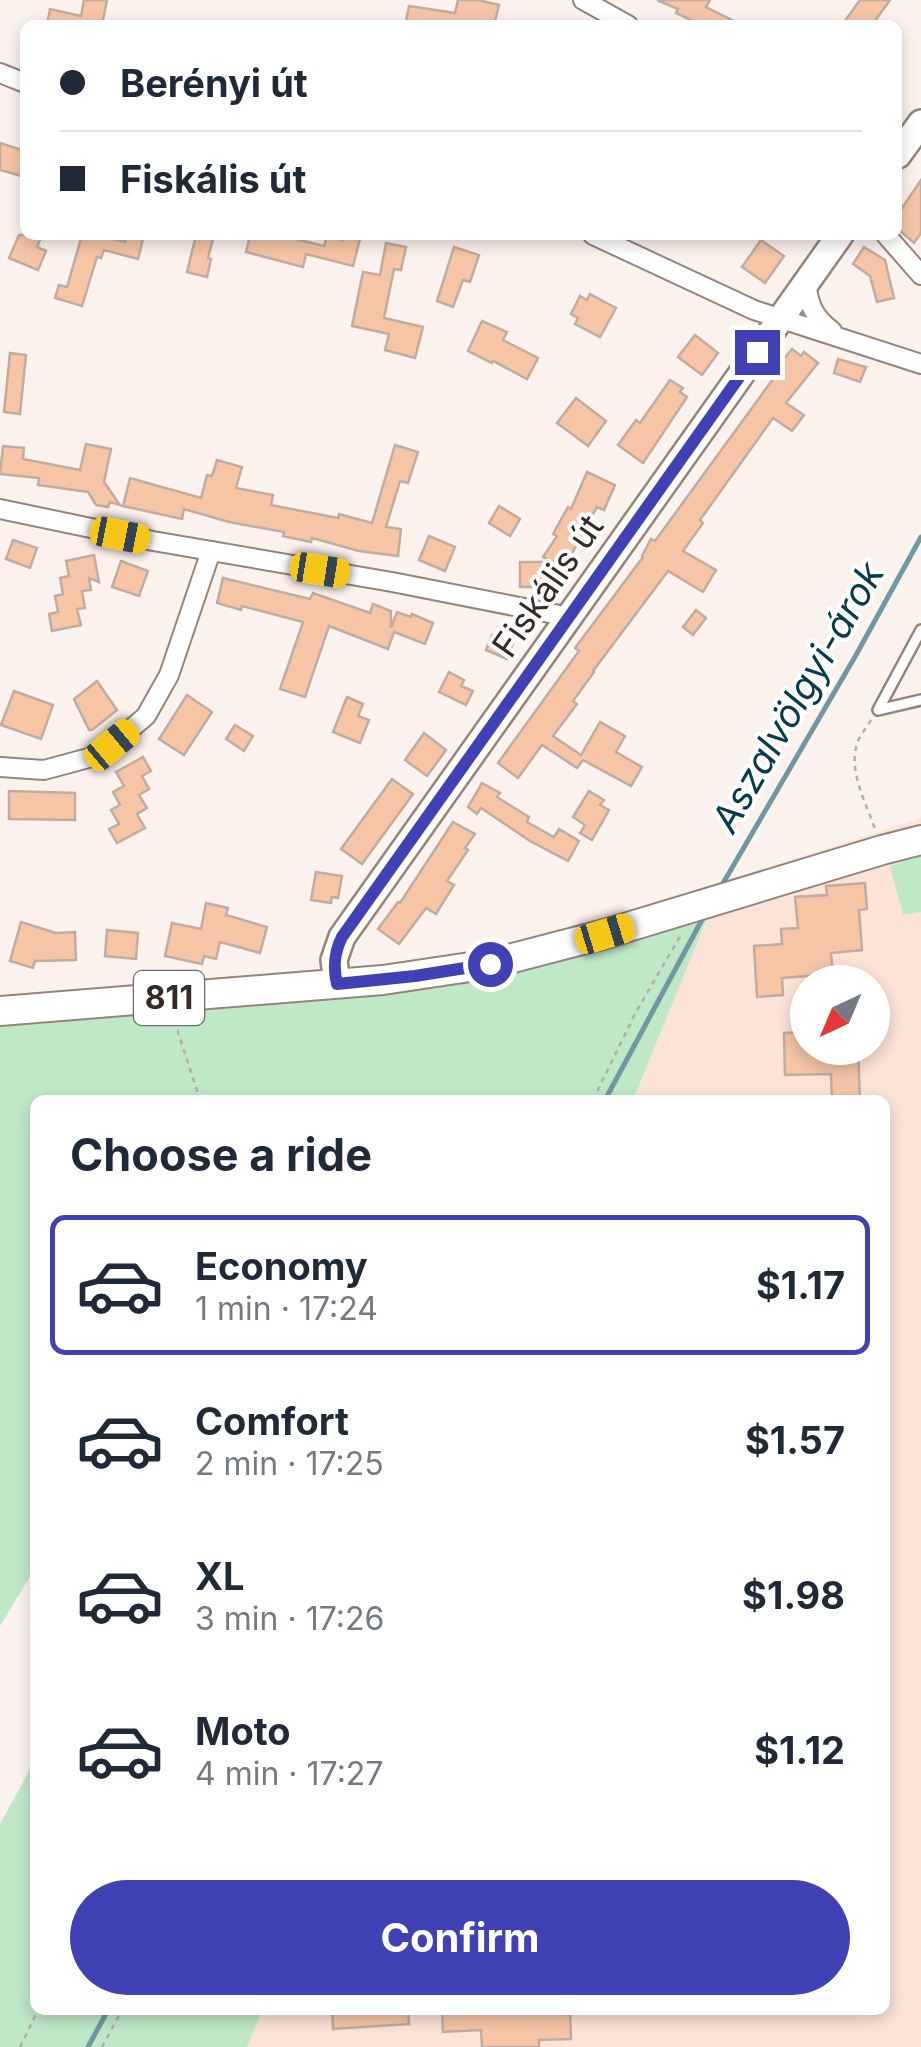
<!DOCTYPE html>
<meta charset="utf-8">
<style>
body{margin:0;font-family:Inter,sans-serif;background:#f6f6f7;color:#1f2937;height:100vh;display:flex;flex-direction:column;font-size:38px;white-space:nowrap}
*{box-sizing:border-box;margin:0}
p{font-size:32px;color:#747a83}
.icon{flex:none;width:55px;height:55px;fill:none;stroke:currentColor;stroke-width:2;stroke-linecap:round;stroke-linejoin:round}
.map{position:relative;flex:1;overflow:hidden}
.panel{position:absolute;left:30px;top:1095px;width:860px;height:920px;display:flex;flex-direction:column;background:#fff;border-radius:15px;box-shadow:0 5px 15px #0003}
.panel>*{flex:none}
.hud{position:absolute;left:20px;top:20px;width:882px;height:220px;border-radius:15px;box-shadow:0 5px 15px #0003;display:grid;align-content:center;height:220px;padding:0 40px;background:#fff}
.needle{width:65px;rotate:224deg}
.tools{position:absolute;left:790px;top:965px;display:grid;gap:20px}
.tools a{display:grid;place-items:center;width:100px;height:100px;border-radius:50%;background:#fff;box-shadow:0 5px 15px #0003;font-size:50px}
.end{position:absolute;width:45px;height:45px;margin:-22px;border:12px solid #4141b6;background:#fff;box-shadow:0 0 0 5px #fff}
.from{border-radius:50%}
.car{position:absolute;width:30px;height:60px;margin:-30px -15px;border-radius:12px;box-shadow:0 0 8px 2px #0007;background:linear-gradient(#f5c518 24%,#345 0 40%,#f5c518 0 76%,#345 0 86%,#f5c518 0)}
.hud b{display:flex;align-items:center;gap:35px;height:95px;font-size:38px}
.hud b+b{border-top:2px solid #e0e1e3}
.hud i{width:25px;height:25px;background:#1f2937}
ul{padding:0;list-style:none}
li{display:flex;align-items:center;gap:30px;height:140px;margin:0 20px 15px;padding:0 20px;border:5px solid transparent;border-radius:15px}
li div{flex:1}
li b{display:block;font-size:38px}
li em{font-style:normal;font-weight:700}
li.current{border-color:#4141b6}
li>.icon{width:90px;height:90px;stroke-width:1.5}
h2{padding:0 40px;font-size:45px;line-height:120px}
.primary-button{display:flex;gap:20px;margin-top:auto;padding:20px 40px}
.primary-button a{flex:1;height:115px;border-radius:60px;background:#4141b6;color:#fff;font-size:40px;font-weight:700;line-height:115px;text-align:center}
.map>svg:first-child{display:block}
.built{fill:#fce3d7;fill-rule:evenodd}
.green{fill:#bfe8c7}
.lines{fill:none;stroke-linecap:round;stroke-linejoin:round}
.stream{stroke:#7097a5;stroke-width:5}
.building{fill:#f5c5a6;stroke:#c1ac9f;stroke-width:2.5}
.lane-casing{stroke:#988379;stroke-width:14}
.street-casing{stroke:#988379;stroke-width:22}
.secondary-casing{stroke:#988379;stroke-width:30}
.primary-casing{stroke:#988379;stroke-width:32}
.path{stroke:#b6ada8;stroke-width:2.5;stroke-dasharray:5 5;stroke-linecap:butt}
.lane{stroke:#fff;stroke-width:9}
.street{stroke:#fff;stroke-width:18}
.secondary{stroke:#fff;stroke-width:25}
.primary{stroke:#fff;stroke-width:28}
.route{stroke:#4141b6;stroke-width:12}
.labels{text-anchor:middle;stroke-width:8;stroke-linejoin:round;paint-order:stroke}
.shield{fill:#fff;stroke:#716b68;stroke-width:2.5}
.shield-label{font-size:32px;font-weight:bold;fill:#342b27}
.street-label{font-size:35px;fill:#342b27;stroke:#fff}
.water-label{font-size:38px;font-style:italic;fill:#043c4c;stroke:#fff}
</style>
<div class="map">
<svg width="921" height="2047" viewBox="0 0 921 2047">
<rect width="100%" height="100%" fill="#fcf2ed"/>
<!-- built -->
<path class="built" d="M921,818V2047H247L262,2010H885V1100H633L722,882ZM808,982H872V1048H808Z"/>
<!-- green -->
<g class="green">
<path d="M921,856V912L903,915L890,866Z"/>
<path d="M722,882L633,1100H35V1568L0,1626V1024L451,971Z"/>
<path d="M35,1760V2010H262L247,2047H0V1824Z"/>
</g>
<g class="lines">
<!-- stream -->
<g class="stream">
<path d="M722,885L856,655L921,537"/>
<path d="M605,1100L704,916"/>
<path d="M88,2047L108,2010"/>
</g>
</g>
<!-- building -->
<g class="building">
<path d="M84,0H107L102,25H47L50,9L81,16Z"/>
<path d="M458,0H478L499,5L494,25H430L406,21L409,6L455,13Z"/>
<path d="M657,0H710L706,7L742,25H701L676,13L678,9Z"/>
<path d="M860,0H890L872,25H842Z"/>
<path d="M0,143L25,151V177L0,170Z"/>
<path d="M921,180V233L914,243L898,229V214Z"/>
<path d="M19,235H42L37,247L46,251L38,270L9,258Z"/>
<path d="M82,235H99L125,242L127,235H144L138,259L104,250L101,258L97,257L82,306L55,298L59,285L67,287Z"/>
<path d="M196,235H214L208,258L211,259L207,277L187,272Z"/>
<path d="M250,235H279L324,246L327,236L342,240L343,235H361L353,266L306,254L303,267L246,252Z"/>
<path d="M761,240L784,256L765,283L742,267Z"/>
<path d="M386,243L406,247L401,270L394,269L384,318L423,327L415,358L385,350L389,334L352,326L363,272L380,275Z"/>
<path d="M454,247L479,255L470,282L463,280L453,307L437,301Z"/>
<path d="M864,247L885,260L894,298L877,302L870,276L853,264Z"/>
<path d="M590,294L616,308L600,337L575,324L578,318L571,314L580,296L587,300Z"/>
<path d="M482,321L507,332L503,340L538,358L527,379L493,361L492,363L468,351Z"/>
<path d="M695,335L718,353L702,375L678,357Z"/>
<path d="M792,349L801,356L804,352L818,363L786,403L804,415L792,431L773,418L700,520L703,523L683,551L716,570L703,592L668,571L593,671L594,672L573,701L577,704L553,736L581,755L600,722L625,736L616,752L642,767L631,786L583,760L577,768L542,745L518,778L498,763L579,651L575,648L643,557L642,556L651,539L655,541L781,368L778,366Z"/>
<path d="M10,353L26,355L20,414L4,412Z"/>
<path d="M838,359L866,367L860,382L834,373Z"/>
<path d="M670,380L683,388L680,392L687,397L643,463L618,445L636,420L640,423Z"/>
<path d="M576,398L606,421L588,446L557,423Z"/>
<path d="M86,444L111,449L104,482L120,505L110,502L108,507L96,505L88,492L38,485L39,478L0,474L3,446L24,448L23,459L80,470Z"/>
<path d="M395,445L418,452L408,483L400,481L386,527L401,529L398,556L359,551L312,538L311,542L283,536L284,532L229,522L184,509L182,519L123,506L130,478L201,498L207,475L212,476L217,460L242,467L236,488L273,495L271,505L338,518L339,514L372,523Z"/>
<path d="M587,472L615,485L604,510L597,507L571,555L550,587H520V562H552L543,557L557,536L553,534L568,507L571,509Z"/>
<path d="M499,506L520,519L510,536L489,523Z"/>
<path d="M429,536L455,547L445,571L419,560Z"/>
<path d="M13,540L37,548L30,568L6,559Z"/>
<path d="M94,555L99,582L89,578L91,590L82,591L85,608L77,609L81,625L52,631L49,614L58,612L55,596L63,594L60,578L69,576L66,561Z"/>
<path d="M121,561L148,571L139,596L112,587Z"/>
<path d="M223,578L310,599L313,593L370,613L373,604L391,611V628L397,612L411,617L412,614L433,623L425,644L394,632L388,649L329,626L305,697L280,689L303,622L242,606L241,610L217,603Z"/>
<path d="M696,610L706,618L693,635L683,627Z"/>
<path d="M492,635L513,643L507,659L486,650Z"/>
<path d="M449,672L464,680L461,686L473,691L466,705L439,692Z"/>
<path d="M97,681L117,710L92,730H89L74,699Z"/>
<path d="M14,691L53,705L41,739L1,725Z"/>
<path d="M187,695L212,712L184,755L159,739Z"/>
<path d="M347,697L363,704L358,716L369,720L360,743L333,732Z"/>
<path d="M235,725L253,736L244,751L226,739Z"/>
<path d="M424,733L446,750L427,776L405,760Z"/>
<path d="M143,757L151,771L142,776L149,789L139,795L147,808L137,814L145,828L117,843L109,829L119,824L111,810L120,805L113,792L124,786L116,772Z"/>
<path d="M392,779L413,794L362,864L341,849Z"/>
<path d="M482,783L500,793L497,797L529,817L527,822L554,837L559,829L579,841L568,861L530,841L481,808L477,814L468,807Z"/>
<path d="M9,791L75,793V820L9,819Z"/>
<path d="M589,791L604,800L600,805L609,810L592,840L580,833L585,825L573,817Z"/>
<path d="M453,822L475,834L465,848L468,850L447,881L454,885L436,914L426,908L399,944L378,929L398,902L400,903Z"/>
<path d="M316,872L342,876L338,898L332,897L331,903L311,900Z"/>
<path d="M865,883L867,909L859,910L862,950L831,953L833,974L782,978L783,995L757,997L754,946L782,944L781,929L798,928L795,897L827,895L826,886Z"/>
<path d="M206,903L228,908L226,915L267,927L260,953L220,942L216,959L204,956L202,964L165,956L172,923L201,929Z"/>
<path d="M21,922L56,933L75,932L76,960L35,961L33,968L10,961Z"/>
<path d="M107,930L138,933L136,959L105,956Z"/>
<path d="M808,1032V1048H858L860,1100H832L831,1074L785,1075L784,1033Z"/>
<path d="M332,2010H408L409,2024L333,2029Z"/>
<path d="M442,2010H570L571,2039L539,2040V2047H482L481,2030L443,2032Z"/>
</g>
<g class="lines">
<defs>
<path id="lane" d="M921,630L878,710L921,700"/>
<g id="street">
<path d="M583,0L628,25"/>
<path d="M0,73L25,83"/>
<path d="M593,235L754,310L921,364"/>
<path d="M886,235L921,275"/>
<path d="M806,283C809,306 814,317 832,331"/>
<path d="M0,509L153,541L392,582L570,617"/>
<path d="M0,767L44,770L92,757L112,745L146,716L169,675L211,551"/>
</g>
<g id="secondary">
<path d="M898,155L921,123"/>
<path d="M337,984L334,960L342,937L840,235"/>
</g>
<path id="primary" d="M0,1011L383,980L490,964L605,934L882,850L921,840"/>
</defs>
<!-- lane casing -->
<use href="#lane" class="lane-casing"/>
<!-- street casing -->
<use href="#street" class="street-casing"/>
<!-- secondary casing -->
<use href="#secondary" class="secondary-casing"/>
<!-- primary casing -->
<use href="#primary" class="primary-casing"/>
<!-- path -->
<g class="path">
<path d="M871,720C867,727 861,734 858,741C847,770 866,802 875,829"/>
<path d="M177,1020L178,1032L200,1100"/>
<path d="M593,1100L636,1012L682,933"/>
<path d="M20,2047L38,2010"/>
<path d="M102,2047L122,2010"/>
</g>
<!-- lane -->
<use href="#lane" class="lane"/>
<!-- street -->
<use href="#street" class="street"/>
<!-- secondary -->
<use href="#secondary" class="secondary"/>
<!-- primary -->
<use href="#primary" class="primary"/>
</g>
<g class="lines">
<!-- route -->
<path class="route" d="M490,964L415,976L337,984C333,967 334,953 342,937L757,352"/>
</g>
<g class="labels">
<!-- shield labels -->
<rect class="shield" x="134" y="971" width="70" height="54" rx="8"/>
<g class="shield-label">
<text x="169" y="1009">811</text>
</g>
<!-- street labels -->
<g class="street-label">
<text transform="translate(548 586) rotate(-55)" y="12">Fiskális út</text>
</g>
<!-- water labels -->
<g class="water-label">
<text transform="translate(798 697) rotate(-60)" y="13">Aszalvölgyi-árok</text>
</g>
</g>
</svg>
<div class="tools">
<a><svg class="needle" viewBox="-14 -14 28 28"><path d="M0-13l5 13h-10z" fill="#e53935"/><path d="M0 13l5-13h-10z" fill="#747a83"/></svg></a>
</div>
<i class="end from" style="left:490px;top:964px"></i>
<i class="end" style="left:757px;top:352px"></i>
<i class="car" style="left:120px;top:535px;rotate:101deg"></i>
<i class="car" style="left:320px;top:570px;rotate:99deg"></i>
<i class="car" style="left:112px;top:745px;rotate:50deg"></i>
<i class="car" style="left:605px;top:934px;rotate:73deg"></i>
<div class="hud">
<b><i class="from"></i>Berényi út</b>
<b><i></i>Fiskális út</b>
</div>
<section class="panel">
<h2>Choose a ride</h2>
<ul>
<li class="current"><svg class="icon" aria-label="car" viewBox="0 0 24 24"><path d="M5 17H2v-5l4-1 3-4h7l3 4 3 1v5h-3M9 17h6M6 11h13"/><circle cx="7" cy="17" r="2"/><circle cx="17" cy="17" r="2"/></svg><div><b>Economy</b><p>1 min · 17:24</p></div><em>$1.17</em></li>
<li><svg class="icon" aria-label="car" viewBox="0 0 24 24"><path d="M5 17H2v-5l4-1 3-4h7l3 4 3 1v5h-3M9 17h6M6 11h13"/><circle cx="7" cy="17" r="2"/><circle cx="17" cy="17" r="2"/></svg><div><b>Comfort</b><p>2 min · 17:25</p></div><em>$1.57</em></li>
<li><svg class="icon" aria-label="car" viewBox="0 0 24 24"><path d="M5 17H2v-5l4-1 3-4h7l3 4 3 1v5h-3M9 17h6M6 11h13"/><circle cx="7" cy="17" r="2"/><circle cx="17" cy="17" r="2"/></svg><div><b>XL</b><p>3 min · 17:26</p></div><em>$1.98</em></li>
<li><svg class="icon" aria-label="car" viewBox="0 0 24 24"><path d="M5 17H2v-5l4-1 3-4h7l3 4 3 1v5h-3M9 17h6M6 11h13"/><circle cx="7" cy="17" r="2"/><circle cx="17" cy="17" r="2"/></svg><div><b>Moto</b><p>4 min · 17:27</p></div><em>$1.12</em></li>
</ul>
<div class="primary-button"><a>Confirm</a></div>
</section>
</div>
